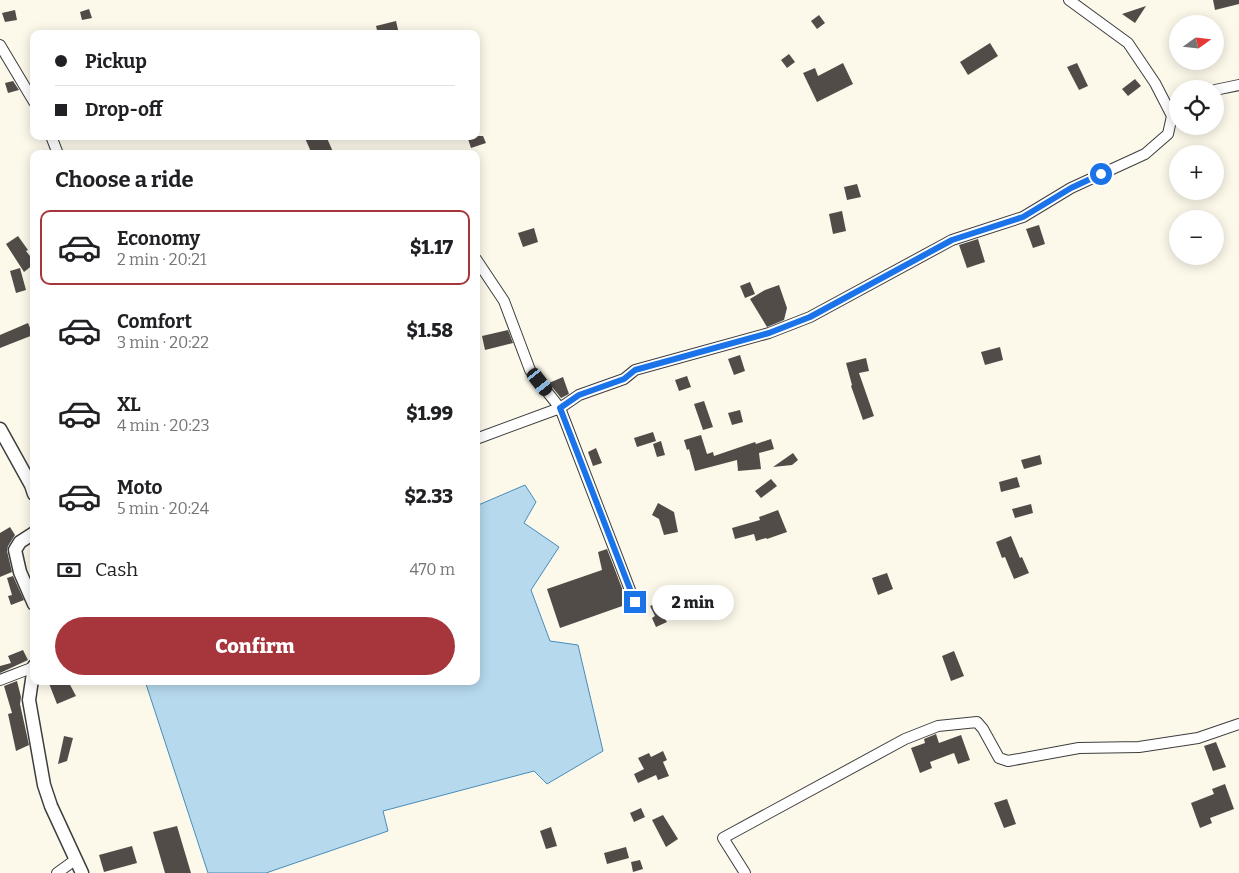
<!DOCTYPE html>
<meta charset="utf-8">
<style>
body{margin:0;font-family:Bitter,serif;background:#f6f6f6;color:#202124;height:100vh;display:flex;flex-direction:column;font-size:19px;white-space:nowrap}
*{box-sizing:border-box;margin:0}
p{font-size:16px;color:#757577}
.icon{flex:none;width:28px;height:28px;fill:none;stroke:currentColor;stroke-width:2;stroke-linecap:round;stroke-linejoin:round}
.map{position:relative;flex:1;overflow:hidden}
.sheet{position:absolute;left:30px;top:150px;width:450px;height:535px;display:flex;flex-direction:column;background:#fff;border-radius:10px;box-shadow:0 2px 12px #0003}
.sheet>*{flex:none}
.hud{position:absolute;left:30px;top:30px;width:450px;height:110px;border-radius:10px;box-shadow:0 2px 12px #0003;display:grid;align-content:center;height:110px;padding:0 25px;background:#fff}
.needle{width:32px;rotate:75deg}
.tools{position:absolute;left:1169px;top:15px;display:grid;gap:10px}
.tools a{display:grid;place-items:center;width:55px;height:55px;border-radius:50%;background:#fff;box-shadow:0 2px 12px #0003;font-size:25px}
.end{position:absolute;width:22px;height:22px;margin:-11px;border:6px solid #1a73e8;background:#fff;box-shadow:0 0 0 2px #fff}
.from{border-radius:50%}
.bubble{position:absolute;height:35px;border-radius:18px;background:#fff;box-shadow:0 2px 12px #0003;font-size:16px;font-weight:800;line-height:35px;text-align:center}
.car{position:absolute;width:15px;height:30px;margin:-15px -8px;border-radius:6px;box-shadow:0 0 4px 1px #0007;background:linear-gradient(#222 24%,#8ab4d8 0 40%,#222 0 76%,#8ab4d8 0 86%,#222 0)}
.hud b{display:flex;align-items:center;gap:18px;height:48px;font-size:19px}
.hud b+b{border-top:1px solid #e0e0e0}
.hud i{width:12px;height:12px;background:#202124}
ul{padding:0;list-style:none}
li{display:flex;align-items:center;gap:15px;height:75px;margin:0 10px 8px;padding:0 15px;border:2px solid transparent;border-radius:10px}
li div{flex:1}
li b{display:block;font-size:19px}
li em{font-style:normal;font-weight:800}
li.selected{border-color:#a7363c}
li>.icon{width:45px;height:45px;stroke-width:1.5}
h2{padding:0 25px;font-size:22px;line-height:60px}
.pay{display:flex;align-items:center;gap:12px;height:55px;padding:0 25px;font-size:19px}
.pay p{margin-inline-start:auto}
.action{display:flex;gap:10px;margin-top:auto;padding:10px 25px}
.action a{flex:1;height:58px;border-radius:30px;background:#a7363c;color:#fff;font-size:20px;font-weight:800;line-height:58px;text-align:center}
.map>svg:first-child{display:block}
.water{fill:#b6d9ed;stroke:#478dba}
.building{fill:#524c49}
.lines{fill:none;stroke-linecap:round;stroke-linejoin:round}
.minor-casing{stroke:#3e3e3e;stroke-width:12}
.tertiary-casing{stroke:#3e3e3e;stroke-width:15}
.minor{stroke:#fff;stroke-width:10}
.tertiary{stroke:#fff;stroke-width:12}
.route{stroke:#1a73e8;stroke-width:6}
</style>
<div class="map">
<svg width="1239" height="873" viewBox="0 0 1239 873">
<rect width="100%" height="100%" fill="#fcf9eb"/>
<!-- water -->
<path class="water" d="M525,485L536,502L524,523L559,547L531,590L550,641L578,645L603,751L547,784L534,771L383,811L388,831L266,873H208L145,681H476V506Z"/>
<!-- building -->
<g class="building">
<path d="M1213,0H1239V4L1215,10Z"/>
<path d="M1146,6L1135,23L1122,14Z"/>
<path d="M89,9L92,18L82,20L80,12Z"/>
<path d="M15,10L17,20L5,22L2,13Z"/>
<path d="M819,15L825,23L817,29L811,21Z"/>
<path d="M396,21L399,34H378L376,26Z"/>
<path d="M990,43L998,56L968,75L960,62Z"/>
<path d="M789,54L795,62L787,68L781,60Z"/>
<path d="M843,63L853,84L817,102L803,73L815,68L818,76Z"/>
<path d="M1077,63L1088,86L1079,90L1067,67Z"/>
<path d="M1135,79L1141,86L1128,96L1122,89Z"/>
<path d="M13,81L19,90L8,93L5,83Z"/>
<path d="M304,136H326L334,154H312Z"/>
<path d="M467,136H483L486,143L471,148Z"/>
<path d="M857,184L861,197L847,200L844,187Z"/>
<path d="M842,211L846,231L833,234L829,214Z"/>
<path d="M1039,225L1045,244L1033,248L1026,229Z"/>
<path d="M534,228L538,242L523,247L518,233Z"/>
<path d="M18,236L28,250L26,251L34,261V264L24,272L6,244Z"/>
<path d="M978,239L985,262L967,268L959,245Z"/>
<path d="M20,268L26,290L16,293L10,271Z"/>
<path d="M750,282L755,294L745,298L740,286Z"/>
<path d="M779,285L787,308L784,320L767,327L750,299L765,290Z"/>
<path d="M28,323L33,335L0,348V335Z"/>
<path d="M508,330L513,343L485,350L482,336Z"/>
<path d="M1000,347L1003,360L985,365L981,352Z"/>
<path d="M740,355L745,371L734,375L728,359Z"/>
<path d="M866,358L869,371L859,373L874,416L863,420L851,386L852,385L846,363Z"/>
<path d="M687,376L691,387L679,391L675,380Z"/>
<path d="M563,377L569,394L561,398L549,383Z"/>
<path d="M704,401L713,427L703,430L694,404Z"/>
<path d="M740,410L743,422L732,425L728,413Z"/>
<path d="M653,432L656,441L637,447L634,438Z"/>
<path d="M701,435L707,454L713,452L714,456L755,442L756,444L771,439L774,449L759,453L761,469L738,471L737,460L695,471L689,449L687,450L684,440Z"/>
<path d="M661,441L665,455L657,457L653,444Z"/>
<path d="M596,448L602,463L593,466L588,452Z"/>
<path d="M793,453L798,460L792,465L773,467Z"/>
<path d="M1040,455L1042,464L1024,469L1021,460Z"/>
<path d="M1017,477L1020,487L1001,492L999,482Z"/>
<path d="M771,479L777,486L761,498L755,491Z"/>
<path d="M658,503L674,512L678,532L664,535L659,519L652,515Z"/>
<path d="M1031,504L1033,513L1015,518L1012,509Z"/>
<path d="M778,510L787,532L767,539L766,538L756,541L754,534L735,539L732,528L760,520L759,517Z"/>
<path d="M10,527L15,535L8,546L7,551L12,572L0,577V533Z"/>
<path d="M1011,536L1020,558L1022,557L1029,573L1014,579L1005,557L1002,558L996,542Z"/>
<path d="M607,549L628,604L560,628L547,589L602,570L598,552Z"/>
<path d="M887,573L893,589L878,595L872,578Z"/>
<path d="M13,576L24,600L11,605L8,596L12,595L7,578Z"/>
<path d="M661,601L664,608L679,602L683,611L665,619L667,622L656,627L652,618L655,616L650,606Z"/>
<path d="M23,650L28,660L0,673V666L11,663L8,656Z"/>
<path d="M954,651L964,676L951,681L942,656Z"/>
<path d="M17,681L21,697L20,704L29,745L16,751L8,714L12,713L4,686Z"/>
<path d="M48,681H68L76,696L57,704Z"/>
<path d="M936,734L939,743L961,735L970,760L958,764L954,753L930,762L932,768L920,773L911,748L925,743L924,739Z"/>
<path d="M64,736L73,738L67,761L58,764Z"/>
<path d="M1216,742L1226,767L1213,771L1204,746Z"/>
<path d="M663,751L667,760L663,762L669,776L658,780L656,775L638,783L634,774L644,769L638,758L649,753L651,757Z"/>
<path d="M1225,784L1234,809L1210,818L1212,823L1200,828L1191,803L1214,794L1212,789Z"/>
<path d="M1007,799L1016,824L1004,828L994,803Z"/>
<path d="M641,808L645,817L634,822L630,813Z"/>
<path d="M663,815L678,839L666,847L652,820Z"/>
<path d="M177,826L191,873H165L153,832Z"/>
<path d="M551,827L557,846L546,849L540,831Z"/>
<path d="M132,846L137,863L104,872L99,855Z"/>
<path d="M626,847L629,858L607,864L604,853Z"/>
<path d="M640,860L643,869L633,872L631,862Z"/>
</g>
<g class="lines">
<defs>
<g id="minor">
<path d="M0,45L34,102"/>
<path d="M1215,90L1239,85"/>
<path d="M51,136L58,154"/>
<path d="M476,259L504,301L530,370L560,408L579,395L624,379L635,370L769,333L810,317L952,240L1023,217L1071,188L1145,154L1168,134L1172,116L1155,83L1128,43L1069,0"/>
<path d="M476,439L560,408L635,603"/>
<path d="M0,680L34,667"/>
<path d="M57,873L75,860"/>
<path d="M745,873L723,838L905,739L938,726L977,722L983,729L999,758L1008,761L1079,748L1139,747L1198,738L1239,724"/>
</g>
<g id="tertiary">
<path d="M0,429L31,485L34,494"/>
<path d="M34,533L20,542L15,550L20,572L34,604"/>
<path d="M34,666L29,700L44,785L51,806L82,873"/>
</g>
</defs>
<!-- minor casing -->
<use href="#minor" class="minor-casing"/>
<!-- tertiary casing -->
<use href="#tertiary" class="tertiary-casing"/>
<!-- minor -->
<use href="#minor" class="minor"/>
<!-- tertiary -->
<use href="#tertiary" class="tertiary"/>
</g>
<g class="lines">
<!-- route -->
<path class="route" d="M635,602L560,408L579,395L624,379L635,370L769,333L810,317L952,240L1023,217L1071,188L1101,174"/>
</g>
</svg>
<div class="tools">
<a><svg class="needle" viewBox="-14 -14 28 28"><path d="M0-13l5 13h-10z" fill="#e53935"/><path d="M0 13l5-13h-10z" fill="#757577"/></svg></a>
<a><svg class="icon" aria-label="locate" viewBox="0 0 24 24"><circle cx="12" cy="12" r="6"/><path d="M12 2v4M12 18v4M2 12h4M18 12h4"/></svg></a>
<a>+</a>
<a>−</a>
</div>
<i class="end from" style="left:1101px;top:174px"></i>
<i class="end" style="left:635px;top:602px"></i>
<div class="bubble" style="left:652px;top:585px;width:82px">2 min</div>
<i class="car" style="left:540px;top:382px;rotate:142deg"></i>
<div class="hud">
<b><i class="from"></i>Pickup</b>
<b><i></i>Drop-off</b>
</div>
<section class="sheet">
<h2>Choose a ride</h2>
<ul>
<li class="selected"><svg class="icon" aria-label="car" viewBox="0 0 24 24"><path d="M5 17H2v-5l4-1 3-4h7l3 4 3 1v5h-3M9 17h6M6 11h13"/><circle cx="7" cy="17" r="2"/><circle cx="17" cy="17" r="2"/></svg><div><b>Economy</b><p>2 min · 20:21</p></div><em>$1.17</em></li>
<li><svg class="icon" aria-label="car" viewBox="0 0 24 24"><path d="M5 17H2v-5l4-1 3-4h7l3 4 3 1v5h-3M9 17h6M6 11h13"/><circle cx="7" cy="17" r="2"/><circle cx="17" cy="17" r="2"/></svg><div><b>Comfort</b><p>3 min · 20:22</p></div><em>$1.58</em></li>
<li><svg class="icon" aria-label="car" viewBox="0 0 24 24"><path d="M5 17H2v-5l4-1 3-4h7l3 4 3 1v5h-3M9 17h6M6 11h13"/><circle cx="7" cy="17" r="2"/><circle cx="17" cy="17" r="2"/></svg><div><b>XL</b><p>4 min · 20:23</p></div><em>$1.99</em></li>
<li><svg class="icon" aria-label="car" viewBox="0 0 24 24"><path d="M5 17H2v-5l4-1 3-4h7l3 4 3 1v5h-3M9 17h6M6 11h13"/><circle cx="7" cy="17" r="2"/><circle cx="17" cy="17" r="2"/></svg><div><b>Moto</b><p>5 min · 20:24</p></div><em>$2.33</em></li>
</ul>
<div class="pay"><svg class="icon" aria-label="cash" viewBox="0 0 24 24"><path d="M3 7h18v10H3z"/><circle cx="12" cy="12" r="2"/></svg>Cash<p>470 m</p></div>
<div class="action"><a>Confirm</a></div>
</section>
</div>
